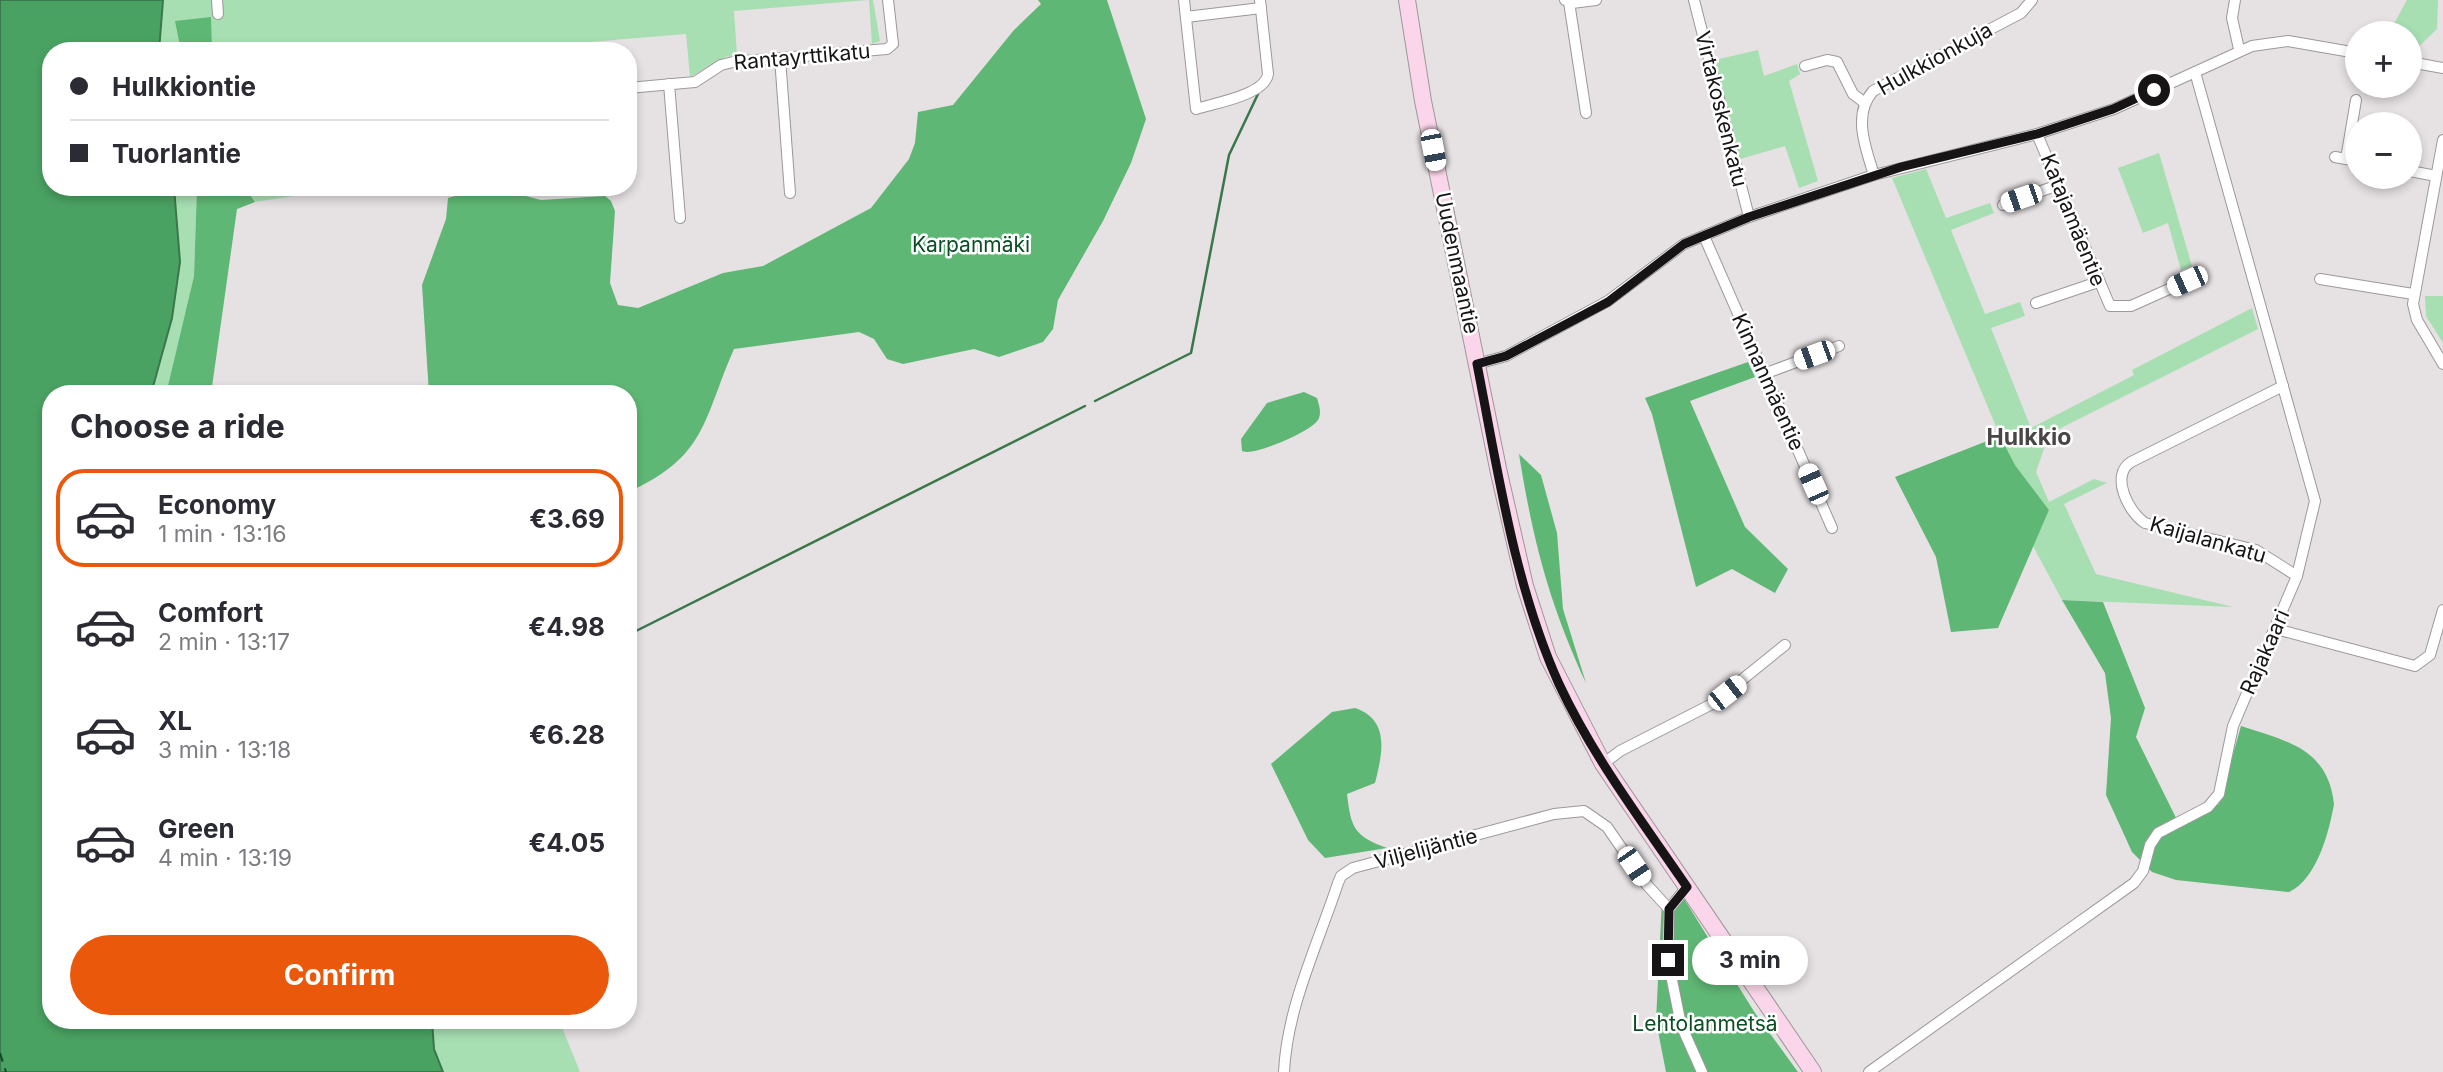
<!DOCTYPE html>
<meta charset="utf-8">
<style>
body{margin:0;font-family:Inter,sans-serif;background:#f2f2f3;color:#2b2b33;height:100vh;display:flex;flex-direction:column;font-size:26px;white-space:nowrap}
*{box-sizing:border-box;margin:0}
p{font-size:23px;color:#7c7c81}
.icon{flex:none;width:38px;height:38px;fill:none;stroke:currentColor;stroke-width:2;stroke-linecap:round;stroke-linejoin:round}
.map{position:relative;flex:1;overflow:hidden}
.details{position:absolute;left:42px;top:385px;width:595px;height:644px;display:flex;flex-direction:column;background:#fff;border-radius:28px;box-shadow:0 4px 10px #0003}
.details>*{flex:none}
.guide{position:absolute;left:42px;top:42px;width:595px;height:154px;border-radius:28px;box-shadow:0 4px 10px #0003;display:grid;align-content:center;height:154px;padding:0 28px;background:#fff}
.controls{position:absolute;left:2345px;top:21px;display:grid;gap:14px}
.controls a{display:grid;place-items:center;width:77px;height:77px;border-radius:50%;background:#fff;box-shadow:0 4px 10px #0003;font-size:35px}
.end{position:absolute;width:32px;height:32px;margin:-16px;border:9px solid #161415;background:#fff;box-shadow:0 0 0 4px #fff}
.from{border-radius:50%}
.bubble{position:absolute;height:49px;border-radius:24px;background:#fff;box-shadow:0 4px 10px #0003;font-size:23px;font-weight:700;line-height:49px;text-align:center}
.car{position:absolute;width:21px;height:42px;margin:-21px -10px;border-radius:9px;box-shadow:0 0 5px 2px #0007;background:linear-gradient(#fff 24%,#345 0 40%,#fff 0 76%,#345 0 86%,#fff 0)}
.guide b{display:flex;align-items:center;gap:24px;height:66px;font-size:26px}
.guide b+b{border-top:2px solid #e1e1e2}
.guide i{width:18px;height:18px;background:#2b2b33}
ul{padding:0;list-style:none}
li{display:flex;align-items:center;gap:21px;height:98px;margin:0 14px 10px;padding:0 14px;border:4px solid transparent;border-radius:28px}
li div{flex:1}
li b{display:block;font-size:26px}
li em{font-style:normal;font-weight:700}
li.current{border-color:#ea580c}
li>.icon{width:63px;height:63px;stroke-width:1.5}
h2{padding:0 28px;font-size:32px;line-height:84px}
.cta{display:flex;gap:14px;margin-top:auto;padding:14px 28px}
.cta a{flex:1;height:80px;border-radius:42px;background:#ea580c;color:#fff;font-size:28px;font-weight:700;line-height:80px;text-align:center}
.map>svg:first-child{display:block}
.green{fill:#a7dfb2}
.forest{fill:#5fb775}
.water{fill:#4aa262;stroke:#3a774b;stroke-width:2}
.lines{fill:none;stroke-linecap:round;stroke-linejoin:round}
.stream{stroke:#3a774b;stroke-width:2.5}
.ferry{stroke:#0a4d23;stroke-width:2;stroke-dasharray:9 7;stroke-linecap:butt}
.minor-casing{stroke:#9d989a;stroke-width:12}
.secondary-casing{stroke:#9d989a;stroke-width:18}
.minor{stroke:#fff;stroke-width:10}
.secondary{stroke:#fbd6ea;stroke-width:16}
.route{stroke:#161415;stroke-width:9}
.labels{text-anchor:middle;stroke-width:5;stroke-linejoin:round;paint-order:stroke}
.street-label{font-size:21px;fill:#161415;stroke:#fff}
.park-label{font-size:21px;fill:#0c4e24;stroke:#fff}
.neighbourhood-label{font-size:23px;font-weight:bold;fill:#4a4648;stroke:#fff}
</style>
<div class="map">
<svg width="2443" height="1072" viewBox="0 0 2443 1072">
<rect width="100%" height="100%" fill="#e6e1e3"/>
<!-- green -->
<g class="green">
<path d="M163,0H873L880,41L872,44L869,0L734,11L737,55L725,57L690,77L686,34L480,51H159Z"/>
<path d="M2407,0H2438L2437,29L2414,51L2410,50V33H2389Z"/>
<path d="M1758,50L1764,76L1797,64L1800,74L1789,81L1818,181L1799,188L1785,146L1740,159L1715,60Z"/>
<path d="M2159,153L2192,266L2181,270L2168,223L2143,233L2118,168Z"/>
<path d="M1926,169L1946,218L1990,203L1994,213L1951,230L1985,314L2020,302L2025,316L1991,328L2031,428L2134,375L2132,370L2252,308L2258,329L2049,434L2036,472L2049,502L2094,479L2107,483L2064,504L2096,574L2233,607L2062,600L2033,546L2049,510L2015,465L2000,436L1892,178Z"/>
<path d="M174,187H197L194,276L166,394H151L163,355L180,262Z"/>
<path d="M246,187H353L255,202Z"/>
<path d="M2425,296H2443V343L2426,316Z"/>
<path d="M432,1020H559L580,1072H443L434,1049Z"/>
</g>
<!-- forest -->
<g class="forest">
<path d="M1038,0H1107L1146,119L1131,163L1103,221L1058,300L1053,329L1043,342L999,357L974,349L903,364L887,359L874,339L859,332L734,349C703,419 707,457 628,492V394H429L422,285L446,219L448,198L465,193H490L522,195L541,200L605,196L611,201L615,211L610,283L618,305L638,308L723,273L763,266L871,208L909,159L915,143L918,112L953,105L1014,30L1041,4Z"/>
<path d="M211,17L212,51H181L175,21Z"/>
<path d="M197,187H245L255,202L237,209L211,394H166L194,276Z"/>
<path d="M1748,362L1755,377L1690,401L1745,527L1788,569L1775,593L1732,569L1696,587L1652,414L1645,398Z"/>
<path d="M1304,392L1317,398C1319,405 1322,413 1318,420C1312,431 1253,457 1242,451L1241,439L1267,403Z"/>
<path d="M2000,436L2015,465L2049,510L1998,628L1951,632L1936,557L1895,477Z"/>
<path d="M1519,454L1541,475L1557,533L1563,609L1586,683C1549,603 1533,541 1519,454Z"/>
<path d="M2062,600L2103,602L2145,708L2136,737L2180,826L2219,804L2241,726C2286,741 2328,748 2334,804C2329,832 2317,879 2289,892L2176,880L2152,872L2132,852L2106,795L2111,718L2105,673Z"/>
<path d="M1355,708C1391,720 1382,755 1375,783L1347,794C1351,828 1354,836 1387,848L1325,858L1308,840L1271,764L1332,712Z"/>
<path d="M1681,894L1755,1013L1798,1072H1666L1656,1021L1662,900L1669,908Z"/>
</g>
<!-- water -->
<path class="water" d="M0,0H163L159,51H51V187H174L180,262L172,318L151,394H51V1020H432L434,1049L443,1072H0Z"/>
<g class="lines">
<!-- stream -->
<g class="stream">
<path d="M1095,401L1191,353L1229,155L1258,94"/>
<path d="M628,635L1085,406"/>
</g>
<!-- ferry -->
<path class="ferry" d="M0,1053L6,1072"/>
<defs>
<g id="minor">
<path d="M217,0L218,14"/>
<path d="M1184,0L1196,109C1215,103 1265,95 1268,74L1260,0"/>
<path d="M1565,0L1572,3L1596,0"/>
<path d="M1694,0L1749,217"/>
<path d="M2235,0L2232,18L2239,49"/>
<path d="M1569,2L1586,113"/>
<path d="M1186,17L1261,8"/>
<path d="M780,58L790,193"/>
<path d="M2410,62L2443,68"/>
<path d="M1805,66L1827,60L1837,62L1853,94L1865,103"/>
<path d="M669,84L680,218"/>
<path d="M628,88L695,82L721,65L733,62L887,49L893,44L888,0"/>
<path d="M2037,134L2110,306H2131L2187,281"/>
<path d="M2443,140L2413,304L2417,320L2443,364"/>
<path d="M2335,157L2357,161"/>
<path d="M2346,159L2356,100"/>
<path d="M2410,171L2436,176"/>
<path d="M1874,175C1866,149 1852,115 1873,91L2021,13L2032,0"/>
<path d="M2003,205L2058,185"/>
<path d="M1704,236L1832,528"/>
<path d="M2320,279L2413,294"/>
<path d="M2036,303L2098,282"/>
<path d="M1477,364L1506,356L1608,301L1684,244L1749,217L1874,175L2037,134L2114,109L2252,46L2288,41L2357,53"/>
<path d="M1764,374L1839,346"/>
<path d="M2283,386L2131,462C2110,475 2128,512 2145,523L2256,550L2297,576"/>
<path d="M2276,629L2415,666L2430,655L2443,610"/>
<path d="M1603,764L1620,751L1712,704L1785,645"/>
<path d="M1687,887L1669,909L1668,960L1681,1025L1702,1072"/>
<path d="M1284,1072C1287,1007 1318,944 1338,883L1341,876L1353,868L1554,814L1584,811L1607,827L1647,885L1669,909"/>
<path d="M1869,1072L2134,883L2143,871L2150,845L2158,833L2208,807L2219,794L2233,726L2297,576L2315,501L2195,72"/>
</g>
<path id="secondary" d="M1407,0L1423,101L1499,473L1525,586L1548,657L1603,764L1813,1072"/>
</defs>
<!-- minor casing -->
<use href="#minor" class="minor-casing"/>
<!-- secondary casing -->
<use href="#secondary" class="secondary-casing"/>
<!-- minor -->
<use href="#minor" class="minor"/>
<!-- secondary -->
<use href="#secondary" class="secondary"/>
</g>
<g class="lines">
<!-- route -->
<path class="route" d="M1668,960L1669,909L1687,887C1642,821 1593,757 1559,684C1514,584 1498,471 1477,364L1506,356L1608,302L1684,244L1749,217L1901,167L2037,134L2113,109L2154,90"/>
</g>
<g class="labels">
<!-- street labels -->
<g class="street-label">
<text transform="translate(802 57) rotate(-5)" y="7">Rantayrttikatu</text>
<text transform="translate(1935 59) rotate(-29)" y="7">Hulkkionkuja</text>
<text transform="translate(1721 109) rotate(76)" y="7">Virtakoskenkatu</text>
<text transform="translate(2073 220) rotate(68)" y="7">Katajamäentie</text>
<text transform="translate(1457 263) rotate(78)" y="7">Uudenmaantie</text>
<text transform="translate(1768 382) rotate(66)" y="7">Kinnanmäentie</text>
<text transform="translate(2208 540) rotate(16)" y="7">Kaijalankatu</text>
<text transform="translate(2265 652) rotate(-66)" y="7">Rajakaari</text>
<text transform="translate(1426 849) rotate(-15)" y="7">Viljelijäntie</text>
</g>
<!-- park labels -->
<g class="park-label">
<text x="971" y="252">Karpanmäki</text>
<text x="1705" y="1031">Lehtolanmetsä</text>
</g>
<!-- neighbourhood labels -->
<g class="neighbourhood-label">
<text x="2029" y="445">Hulkkio</text>
</g>
</g>
</svg>
<div class="controls">
<a>+</a>
<a>−</a>
</div>
<i class="end from" style="left:2154px;top:90px"></i>
<i class="end" style="left:1668px;top:960px"></i>
<div class="bubble" style="left:1692px;top:936px;width:116px">3 min</div>
<i class="car" style="left:1433px;top:150px;rotate:169deg"></i>
<i class="car" style="left:2021px;top:198px;rotate:251deg"></i>
<i class="car" style="left:2187px;top:281px;rotate:246deg"></i>
<i class="car" style="left:1814px;top:355px;rotate:250deg"></i>
<i class="car" style="left:1813px;top:484px;rotate:336deg"></i>
<i class="car" style="left:1727px;top:693px;rotate:52deg"></i>
<i class="car" style="left:1634px;top:866px;rotate:146deg"></i>
<div class="guide">
<b><i class="from"></i>Hulkkiontie</b>
<b><i></i>Tuorlantie</b>
</div>
<section class="details">
<h2>Choose a ride</h2>
<ul>
<li class="current"><svg class="icon" aria-label="car" viewBox="0 0 24 24"><path d="M5 17H2v-5l4-1 3-4h7l3 4 3 1v5h-3M9 17h6M6 11h13"/><circle cx="7" cy="17" r="2"/><circle cx="17" cy="17" r="2"/></svg><div><b>Economy</b><p>1 min · 13:16</p></div><em>€3.69</em></li>
<li><svg class="icon" aria-label="car" viewBox="0 0 24 24"><path d="M5 17H2v-5l4-1 3-4h7l3 4 3 1v5h-3M9 17h6M6 11h13"/><circle cx="7" cy="17" r="2"/><circle cx="17" cy="17" r="2"/></svg><div><b>Comfort</b><p>2 min · 13:17</p></div><em>€4.98</em></li>
<li><svg class="icon" aria-label="car" viewBox="0 0 24 24"><path d="M5 17H2v-5l4-1 3-4h7l3 4 3 1v5h-3M9 17h6M6 11h13"/><circle cx="7" cy="17" r="2"/><circle cx="17" cy="17" r="2"/></svg><div><b>XL</b><p>3 min · 13:18</p></div><em>€6.28</em></li>
<li><svg class="icon" aria-label="car" viewBox="0 0 24 24"><path d="M5 17H2v-5l4-1 3-4h7l3 4 3 1v5h-3M9 17h6M6 11h13"/><circle cx="7" cy="17" r="2"/><circle cx="17" cy="17" r="2"/></svg><div><b>Green</b><p>4 min · 13:19</p></div><em>€4.05</em></li>
</ul>
<div class="cta"><a>Confirm</a></div>
</section>
</div>
